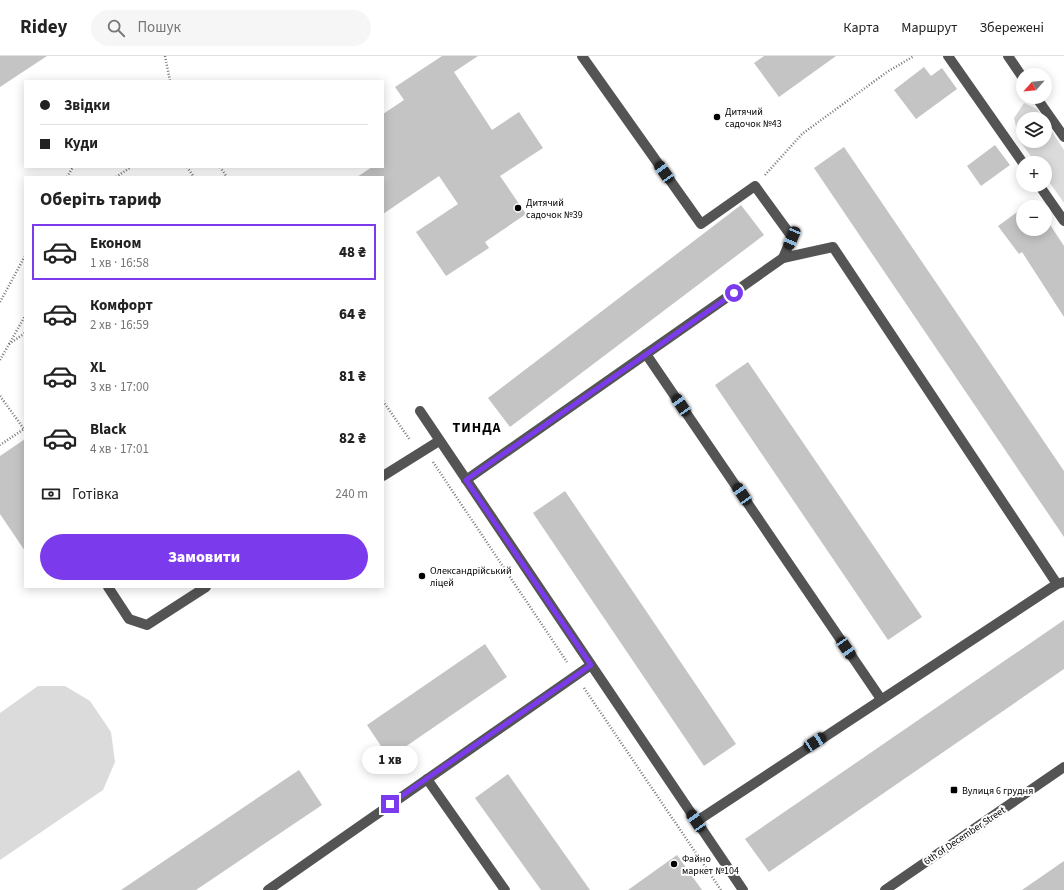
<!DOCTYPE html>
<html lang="uk">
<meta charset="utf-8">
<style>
body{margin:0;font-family:"Source Sans 3",sans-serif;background:#f6f6f6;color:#222;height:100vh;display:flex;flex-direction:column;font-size:15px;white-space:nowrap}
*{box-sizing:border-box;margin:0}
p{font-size:13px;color:#767676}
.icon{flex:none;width:22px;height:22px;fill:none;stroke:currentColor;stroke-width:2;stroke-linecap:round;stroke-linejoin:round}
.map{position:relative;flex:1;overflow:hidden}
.side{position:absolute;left:24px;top:120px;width:360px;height:412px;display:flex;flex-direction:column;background:#fff;border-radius:0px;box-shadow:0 2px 10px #0003}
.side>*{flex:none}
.guide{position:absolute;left:24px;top:24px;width:360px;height:88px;border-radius:0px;box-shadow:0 2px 10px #0003;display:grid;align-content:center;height:88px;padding:0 16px;background:#fff}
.needle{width:26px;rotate:243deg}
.tools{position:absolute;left:1016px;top:12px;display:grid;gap:8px}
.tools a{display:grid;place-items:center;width:36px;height:36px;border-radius:50%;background:#fff;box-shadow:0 2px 10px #0003;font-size:20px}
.end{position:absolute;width:18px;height:18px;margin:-9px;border:5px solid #7c3aed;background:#fff;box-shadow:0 0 0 2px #fff}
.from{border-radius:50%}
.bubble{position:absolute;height:28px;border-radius:14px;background:#fff;box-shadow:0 2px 10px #0003;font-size:13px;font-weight:800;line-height:28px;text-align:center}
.car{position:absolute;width:12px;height:24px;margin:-12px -6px;border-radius:5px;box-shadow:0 0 3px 1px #0007;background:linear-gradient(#222 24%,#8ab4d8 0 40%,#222 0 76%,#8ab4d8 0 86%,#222 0)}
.guide b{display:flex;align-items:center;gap:14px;height:38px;font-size:15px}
.guide b+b{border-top:1px solid #e0e0e0}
.guide i{width:10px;height:10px;background:#222}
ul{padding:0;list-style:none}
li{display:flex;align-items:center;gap:12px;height:56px;margin:0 8px 6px;padding:0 8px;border:2px solid transparent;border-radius:0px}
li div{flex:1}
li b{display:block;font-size:15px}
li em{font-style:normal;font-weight:800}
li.active{border-color:#7c3aed}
li>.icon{width:36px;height:36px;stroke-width:1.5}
h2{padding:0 16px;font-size:18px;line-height:48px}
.pay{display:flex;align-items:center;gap:10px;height:44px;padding:0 16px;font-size:15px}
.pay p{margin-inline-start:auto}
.cta{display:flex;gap:8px;margin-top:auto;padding:8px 16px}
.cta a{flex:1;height:46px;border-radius:24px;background:#7c3aed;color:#fff;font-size:16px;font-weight:800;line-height:46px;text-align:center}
header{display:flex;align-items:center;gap:24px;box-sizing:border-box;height:56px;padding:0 20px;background:#fff;border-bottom:1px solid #e0e0e0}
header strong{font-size:19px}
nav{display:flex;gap:22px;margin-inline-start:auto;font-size:14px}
.search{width:280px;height:36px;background:#f6f6f6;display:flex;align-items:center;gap:10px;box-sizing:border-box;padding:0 14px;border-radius:22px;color:#767676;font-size:15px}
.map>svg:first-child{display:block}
.green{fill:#dbdbdb}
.building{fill:#c4c4c4}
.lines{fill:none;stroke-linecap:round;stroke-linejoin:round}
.path{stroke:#767676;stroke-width:2.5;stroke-dasharray:1 2;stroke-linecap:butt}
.minor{stroke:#545454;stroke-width:10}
.route{stroke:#7c3aed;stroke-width:5}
.poi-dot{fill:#000;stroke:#fff;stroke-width:1.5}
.labels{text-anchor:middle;stroke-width:4;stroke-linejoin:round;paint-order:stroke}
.poi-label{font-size:10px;fill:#000;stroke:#fff;text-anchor:start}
.street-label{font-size:10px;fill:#000;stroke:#fff}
.district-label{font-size:14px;font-weight:bold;letter-spacing:1px;fill:#000;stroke:#fff}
</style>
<header>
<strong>Ridey</strong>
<div class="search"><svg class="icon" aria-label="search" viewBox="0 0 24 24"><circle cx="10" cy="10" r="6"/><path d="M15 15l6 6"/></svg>Пошук</div>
<nav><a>Карта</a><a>Маршрут</a><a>Збережені</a></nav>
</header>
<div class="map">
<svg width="1064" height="834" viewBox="0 0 1064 834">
<rect width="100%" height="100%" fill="#fff"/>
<!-- green -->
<g class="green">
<path d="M1024,47L1037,53L1044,63H1023V85H1045V65L1064,94V147L1045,120V107H1036L1019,84L1014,62Z"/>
<path d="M38,630H65L90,645L111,676L115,706L103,734L0,804V657Z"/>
</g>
<!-- building -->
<g class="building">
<path d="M0,0H47L0,31Z"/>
<path d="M442,0H478L454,16L492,74L519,56L543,92L500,120L526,158L485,186L489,192L446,220L416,176L458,148L439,120L383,158V121H357L372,111H383V58L404,44L395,31Z"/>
<path d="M764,0H836L779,41L754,7Z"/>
<path d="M924,11L931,20L942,12L957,33L916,63L894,34Z"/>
<path d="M995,89L1010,109L981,130L967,110Z"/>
<path d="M844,91L1064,415V481L814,112Z"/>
<path d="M741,149L764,179L510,371L488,342Z"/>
<path d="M1023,152V173H1045V161L1064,190V261L1022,196L1019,198L998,170Z"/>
<path d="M748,306L922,561L888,584L715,329Z"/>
<path d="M25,383V495L0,458V400Z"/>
<path d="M565,435L736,688L704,710L533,457Z"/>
<path d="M1064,564V613L769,816L745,783Z"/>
<path d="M485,588L507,621L389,702L367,669Z"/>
<path d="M299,714L322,749L196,834H121Z"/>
<path d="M508,718L590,834H541L475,742Z"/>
<path d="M677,799L702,834H628Z"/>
<path d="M1064,805V834H1022Z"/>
</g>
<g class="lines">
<!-- path -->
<g class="path">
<path d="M165,0L170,25"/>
<path d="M187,111L194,121"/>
<path d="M220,111L227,121"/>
<path d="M765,119L802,78L887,16L914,0"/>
<path d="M67,121L73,111"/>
<path d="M116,121L131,111"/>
<path d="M0,246L25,200"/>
<path d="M9,288L25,277"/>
<path d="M0,304L25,260"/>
<path d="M0,340L24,373L0,389"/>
<path d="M383,345L410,384"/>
<path d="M433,406L567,606"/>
<path d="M584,632L721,834"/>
</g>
<!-- minor -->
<g class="minor">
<path d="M582,0L701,168L755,130L792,181L783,202"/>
<path d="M948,0L1023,107"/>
<path d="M1008,0L1023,22"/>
<path d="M1036,41L1064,81"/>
<path d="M1039,129L1064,165"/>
<path d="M646,298L881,643"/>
<path d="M420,355L743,834"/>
<path d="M383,420L439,385"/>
<path d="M466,424L783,202L833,191L1057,528L1064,526"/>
<path d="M108,531L129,563L147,569L206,531"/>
<path d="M427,723L505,834"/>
<path d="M697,765L1057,528"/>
<path d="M268,834L591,609"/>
<path d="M885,834L1064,711"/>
</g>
</g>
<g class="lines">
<!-- route -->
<path class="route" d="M390,748L591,609L466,424L734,237"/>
</g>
<!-- markers -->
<g class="poi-dot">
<circle cx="717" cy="61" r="4"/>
<circle cx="518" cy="152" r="4"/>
<circle cx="422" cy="520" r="4"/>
<rect x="950" y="730" width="8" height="8" rx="2"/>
<circle cx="674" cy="808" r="4"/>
</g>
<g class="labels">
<!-- poi labels -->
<g class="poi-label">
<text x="725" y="59">Дитячий<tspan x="725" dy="12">садочок №43</tspan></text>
<text x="526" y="150">Дитячий<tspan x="526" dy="12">садочок №39</tspan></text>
<text x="430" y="518">Олександрійський<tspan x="430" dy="12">ліцей</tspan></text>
<text x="962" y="738">Вулиця 6 грудня</text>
<text x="682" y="806">Файно<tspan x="682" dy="12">маркет №104</tspan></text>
</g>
<!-- street labels -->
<g class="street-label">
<text transform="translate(964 779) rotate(-34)" y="4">6th of December Street</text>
</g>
<!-- district labels -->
<g class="district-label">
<text x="477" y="376">ТИНДА</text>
</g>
</g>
</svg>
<div class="tools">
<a><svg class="needle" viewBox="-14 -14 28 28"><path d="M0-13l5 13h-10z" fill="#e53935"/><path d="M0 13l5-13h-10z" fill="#767676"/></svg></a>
<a><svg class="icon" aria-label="layers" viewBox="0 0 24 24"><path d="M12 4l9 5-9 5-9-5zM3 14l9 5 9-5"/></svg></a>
<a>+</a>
<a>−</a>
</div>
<i class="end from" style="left:734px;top:237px"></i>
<i class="end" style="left:390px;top:748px"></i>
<div class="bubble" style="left:362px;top:690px;width:56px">1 хв</div>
<i class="car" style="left:664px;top:116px;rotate:325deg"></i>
<i class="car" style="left:792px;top:182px;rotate:203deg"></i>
<i class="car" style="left:681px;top:349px;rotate:326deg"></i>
<i class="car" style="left:742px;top:438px;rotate:326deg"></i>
<i class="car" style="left:846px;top:592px;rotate:146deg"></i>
<i class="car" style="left:815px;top:686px;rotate:57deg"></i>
<i class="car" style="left:696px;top:765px;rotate:326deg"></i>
<div class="guide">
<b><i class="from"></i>Звідки</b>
<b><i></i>Куди</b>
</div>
<section class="side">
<h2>Оберіть тариф</h2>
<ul>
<li class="active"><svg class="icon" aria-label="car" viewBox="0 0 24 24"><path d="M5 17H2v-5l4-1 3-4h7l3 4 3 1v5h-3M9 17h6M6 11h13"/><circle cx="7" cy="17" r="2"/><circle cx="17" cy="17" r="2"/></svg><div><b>Економ</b><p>1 хв · 16:58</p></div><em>48 ₴</em></li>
<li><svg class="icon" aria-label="car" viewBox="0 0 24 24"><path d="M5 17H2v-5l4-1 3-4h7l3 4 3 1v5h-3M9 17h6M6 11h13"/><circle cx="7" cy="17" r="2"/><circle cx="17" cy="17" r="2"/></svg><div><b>Комфорт</b><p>2 хв · 16:59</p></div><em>64 ₴</em></li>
<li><svg class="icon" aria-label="car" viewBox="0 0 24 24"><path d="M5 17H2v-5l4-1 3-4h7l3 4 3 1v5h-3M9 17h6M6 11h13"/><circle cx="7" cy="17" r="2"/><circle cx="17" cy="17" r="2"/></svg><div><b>XL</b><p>3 хв · 17:00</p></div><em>81 ₴</em></li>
<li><svg class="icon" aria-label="car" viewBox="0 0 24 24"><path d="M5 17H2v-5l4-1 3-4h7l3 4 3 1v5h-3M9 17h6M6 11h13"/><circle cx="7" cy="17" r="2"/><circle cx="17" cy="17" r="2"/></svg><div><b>Black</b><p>4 хв · 17:01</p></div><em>82 ₴</em></li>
</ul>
<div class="pay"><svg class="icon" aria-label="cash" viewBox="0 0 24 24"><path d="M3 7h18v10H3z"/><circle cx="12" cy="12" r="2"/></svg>Готівка<p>240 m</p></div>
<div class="cta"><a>Замовити</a></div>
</section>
</div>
